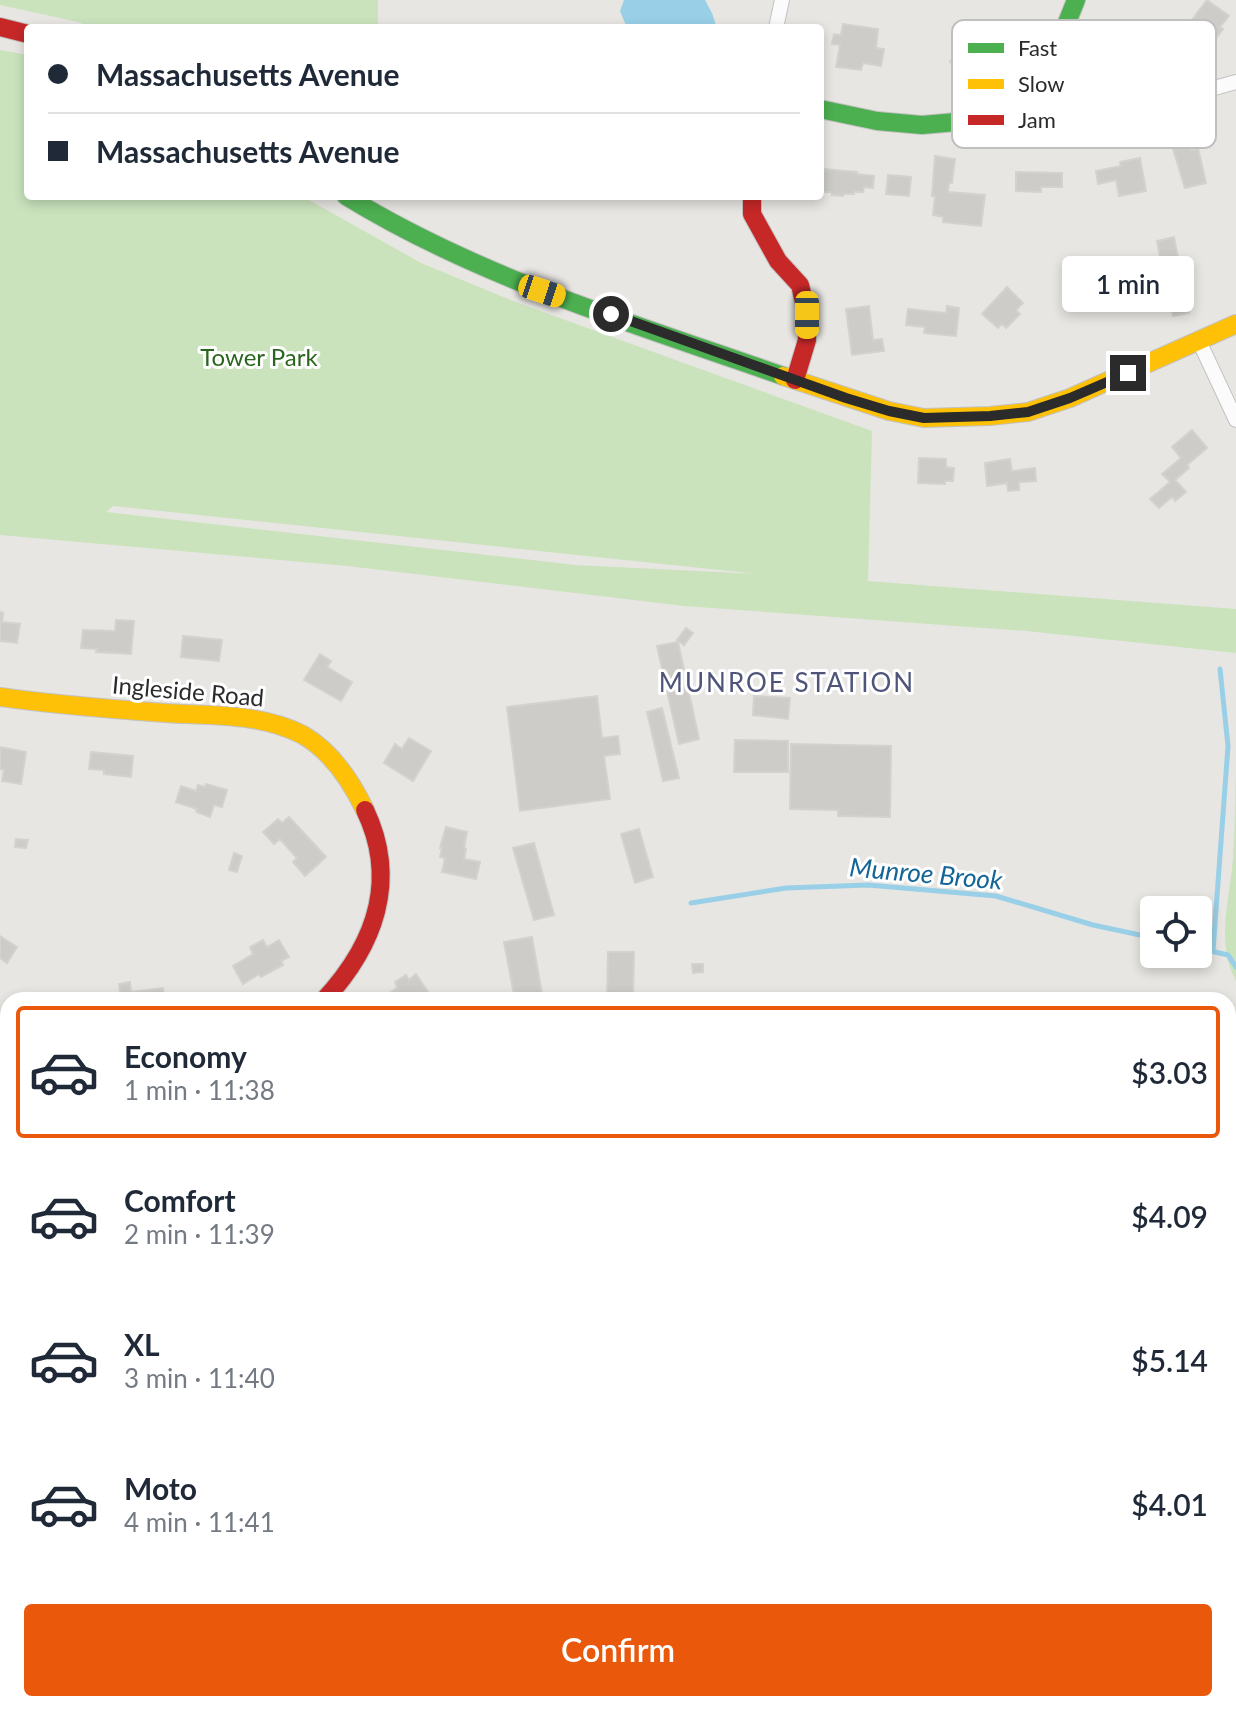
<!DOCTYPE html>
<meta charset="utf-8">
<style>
body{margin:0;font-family:Lato,sans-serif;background:#f6f6f7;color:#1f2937;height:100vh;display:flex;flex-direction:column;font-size:30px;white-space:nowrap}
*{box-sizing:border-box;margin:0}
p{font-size:26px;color:#747a83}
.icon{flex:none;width:44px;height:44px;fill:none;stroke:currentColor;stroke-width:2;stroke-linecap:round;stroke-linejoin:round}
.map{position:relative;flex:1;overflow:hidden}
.details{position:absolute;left:0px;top:992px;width:1236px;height:720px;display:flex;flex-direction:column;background:#fff;border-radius:24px 24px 0 0;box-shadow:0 4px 12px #0003}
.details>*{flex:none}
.banner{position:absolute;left:24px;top:24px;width:800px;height:176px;border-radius:8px;box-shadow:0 4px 12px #0003;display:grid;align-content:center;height:176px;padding:0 24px;background:#fff}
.controls{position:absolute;left:1140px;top:896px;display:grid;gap:16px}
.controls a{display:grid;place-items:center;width:72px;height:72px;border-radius:8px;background:#fff;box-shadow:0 4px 12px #0003;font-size:40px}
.end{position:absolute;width:36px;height:36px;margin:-18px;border:10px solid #2b2b2b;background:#fff;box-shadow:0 0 0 4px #fff}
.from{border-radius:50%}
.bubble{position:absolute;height:56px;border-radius:8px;background:#fff;box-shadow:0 4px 12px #0003;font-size:26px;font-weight:600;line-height:56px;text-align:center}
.car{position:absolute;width:24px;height:48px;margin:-24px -12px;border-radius:10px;box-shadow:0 0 6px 2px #0007;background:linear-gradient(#f5c518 24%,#345 0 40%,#f5c518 0 76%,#345 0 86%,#f5c518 0)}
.banner b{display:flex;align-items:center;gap:28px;height:76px;font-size:30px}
.banner b+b{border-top:2px solid #e0e1e3}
.banner i{width:20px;height:20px;background:#1f2937}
ul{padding:14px 0 0;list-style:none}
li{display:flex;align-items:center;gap:24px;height:132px;margin:0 16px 12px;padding:0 8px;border:4px solid transparent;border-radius:8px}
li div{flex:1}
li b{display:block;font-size:30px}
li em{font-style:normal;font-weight:600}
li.current{border-color:#ea580c}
li>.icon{width:72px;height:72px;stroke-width:1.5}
.action{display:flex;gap:16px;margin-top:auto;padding:16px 24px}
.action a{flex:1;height:92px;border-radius:8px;background:#ea580c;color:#fff;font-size:32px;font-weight:600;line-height:92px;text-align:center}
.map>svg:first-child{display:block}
.green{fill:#cae3bd;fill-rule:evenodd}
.water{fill:#99d0e7}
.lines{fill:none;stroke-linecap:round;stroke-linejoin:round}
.stream{stroke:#99d0e7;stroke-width:5}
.building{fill:#cdccc9;stroke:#d4d2ce;stroke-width:2}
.street-casing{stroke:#c2c2c2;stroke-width:16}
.fast-casing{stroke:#c2c2c2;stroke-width:20}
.slow-casing{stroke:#c2c2c2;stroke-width:20}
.jam-casing{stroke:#c2c2c2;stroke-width:20}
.street{stroke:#fcfbfb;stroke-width:14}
.fast{stroke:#4caf50;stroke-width:18}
.slow{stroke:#ffc107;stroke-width:18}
.jam{stroke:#c62828;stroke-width:18}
.route{stroke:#2b2b2b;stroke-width:10}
.labels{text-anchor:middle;stroke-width:6;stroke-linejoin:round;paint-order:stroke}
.park-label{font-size:24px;fill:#2a661e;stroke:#fff}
.street-label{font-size:24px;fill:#2b2b2b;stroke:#fff}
.neighbourhood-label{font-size:26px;letter-spacing:2px;fill:#4e547a;stroke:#fff}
.water-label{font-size:26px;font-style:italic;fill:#146597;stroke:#fff}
.key{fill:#fff;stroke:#bfbfbf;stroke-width:2}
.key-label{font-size:22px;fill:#2b2b2b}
</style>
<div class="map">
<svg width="1236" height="1712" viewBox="0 0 1236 1712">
<rect width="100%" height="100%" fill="#e8e6e2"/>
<!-- green -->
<g class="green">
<path d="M0,0H378V28H93L78,22L0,5Z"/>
<path d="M0,50L28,55V196H302L421,263L513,301L872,431L868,581L1236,609V653L1026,631L684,606L347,566L0,535ZM113,506L758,574H759L576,565L106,512Z"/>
<path d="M1236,771V981C1215,941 1230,900 1233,858C1235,829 1235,800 1236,771Z"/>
<path d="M1236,1026V1170L1228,1159V1083L1232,1071V1043Z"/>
</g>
<!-- water -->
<path class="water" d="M624,0H705L712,13L717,28H627L620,11Z"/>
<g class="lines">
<!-- stream -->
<g class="stream">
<path d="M691,903L786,888L868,885L996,896L1093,925L1154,938"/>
<path d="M1198,948L1228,955L1236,967"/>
<path d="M1213,951L1228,746L1220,669"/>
<path d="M118,1712L124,1704"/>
</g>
</g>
<!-- building -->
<g class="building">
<path d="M1207,0L1229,16L1220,27L1223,29L1205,53L1197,47L1190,55L1181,48L1192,33L1185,29Z"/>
<path d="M843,24L878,29L876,48L884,49L881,66L863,63L861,70L836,67L840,45L832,44L834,34L841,35Z"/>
<path d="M980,34L985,43L996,38L1005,55L958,78L950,61L957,58L954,51L961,48L959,44Z"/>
<path d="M1187,132L1191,150L1198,148L1206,183L1185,188L1169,136Z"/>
<path d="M935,156L955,159L952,183H949L948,192L985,195L981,226L943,222V217L933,215L935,196H932Z"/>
<path d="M1140,158L1146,191L1119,196L1116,180L1098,184L1096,171L1121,166L1120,162Z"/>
<path d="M824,169L857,172L856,174L874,176L873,188L864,187L863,192H854V194H843V196L832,195V192H821L820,171H824Z"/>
<path d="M1016,172L1062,173V187H1041V192L1016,191Z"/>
<path d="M888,175L911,177L909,196L886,194Z"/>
<path d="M1174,237L1189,313L1173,316L1170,303L1165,304L1163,298L1169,296L1165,279H1168L1163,257H1160L1157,241Z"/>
<path d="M1007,287L1023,303L1016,310L1020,314L1006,328L1002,324L998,328L982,314Z"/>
<path d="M869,306L873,340L882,339L884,351L852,355L846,309Z"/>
<path d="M947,306L959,308L956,336L924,333L925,327L906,325L908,309L946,313Z"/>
<path d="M1192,430L1207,448L1187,465L1189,468L1175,480L1186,492L1175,501L1172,497L1159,508L1150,499L1170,482L1162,474L1181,458L1172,447Z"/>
<path d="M919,458L946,459V467L954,468L953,481H945V484L918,483Z"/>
<path d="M1010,459L1012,471L1035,468L1036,481L1019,482V490L1008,491L1007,483L987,486L985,463Z"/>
<path d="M0,612L3,613L2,622L20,624L17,643L0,641Z"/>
<path d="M116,620L134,621L131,654L96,652L97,649L81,648L83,630L115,631Z"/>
<path d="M686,628L693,633L684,645L677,640Z"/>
<path d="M183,636L222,640L219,661L181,657Z"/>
<path d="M678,642L699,739L679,744L657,646Z"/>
<path d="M320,654L331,661L327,667L352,682L341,701L304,680Z"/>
<path d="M597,696L602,738L618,736L620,754L604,756L610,799L520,811L507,707Z"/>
<path d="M754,696L790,698L788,719L753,715Z"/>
<path d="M662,708L679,778L663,781L647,712Z"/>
<path d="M409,738L431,751L413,781L384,763L395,744L402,749Z"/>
<path d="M735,740L788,741V772H734Z"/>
<path d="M791,744L891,746L890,817L838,816V810L790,809Z"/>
<path d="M0,747L26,752L21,784L2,781L4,770L0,769Z"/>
<path d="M91,752L133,756L131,777L104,774V770L89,769Z"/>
<path d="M206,784L227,790L222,807L214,805L210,817L196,812L197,809L176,802L181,786L196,791L198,785L205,787Z"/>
<path d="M289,817L326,857L305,876L293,862L297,858L280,839L274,844L263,832L278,819L282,823Z"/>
<path d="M446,827L467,832L464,848L466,849L464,859L480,862L476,879L442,872L445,858L440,857L442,848H440Z"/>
<path d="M639,829L653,877L635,883L621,834Z"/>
<path d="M16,839L28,840L26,848L15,847Z"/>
<path d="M534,843L554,915L534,920L513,848Z"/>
<path d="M234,853L242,856L237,872L229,870Z"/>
<path d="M0,936L17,947L7,963L0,958Z"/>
<path d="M532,937L543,1000H515L504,942Z"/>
<path d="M263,940L267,947L279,940L289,957L281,961L283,965L261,977L259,974L243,984L233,966L253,954L250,947Z"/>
<path d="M608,952H634L633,1000H607Z"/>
<path d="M692,964H703V972L693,973Z"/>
<path d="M416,974L428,992L420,998L421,1000H392L388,994L397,988L395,982L406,975L409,980Z"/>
<path d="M130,982L131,992L163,988L164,1000H121L119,984Z"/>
<path d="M1228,1214L1232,1217L1230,1220L1236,1225V1262L1231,1258L1232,1255L1228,1252Z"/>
<path d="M1228,1385L1235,1393L1233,1394L1236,1398V1410L1228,1417Z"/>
<path d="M1236,1468V1537L1230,1538V1533L1228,1534V1469Z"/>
<path d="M1235,1584H1236V1640H1234L1235,1623L1228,1622V1590H1235Z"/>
<rect x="1228" y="1695" width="8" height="17"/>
<path d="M37,1704H68L69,1705L53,1708V1711L44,1712V1709L38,1710Z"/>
<path d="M250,1704H318V1712L250,1709Z"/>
<path d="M354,1704H420V1712H353Z"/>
<path d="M483,1704H503L502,1706L511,1712H477Z"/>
<path d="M1016,1704H1044L1043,1712H1015Z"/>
</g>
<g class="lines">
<defs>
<g id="street">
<path d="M776,28L782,0"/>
<path d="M1002,118L1036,128L1125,113L1236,82"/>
<path d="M1199,341L1236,420"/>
<path d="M0,1101L8,1111"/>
<path d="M0,1267L8,1268"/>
<path d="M1228,1307L1236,1311"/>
<path d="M8,1313V1319"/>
<path d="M0,1619H8"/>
<path d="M601,1704L604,1712"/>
<path d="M966,1712L968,1704"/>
</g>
<g id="fast">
<path d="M820,109L877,121L922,125L1002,118L1015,91L1045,63L1064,30L1076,0"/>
<path d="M346,196C481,279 635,324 783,376"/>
</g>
<g id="slow">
<path d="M783,376L889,411L924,418L990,416L1028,412L1070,398L1236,324"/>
<path d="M0,697C55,705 110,709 165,713C210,716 262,713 303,735C331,751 351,781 365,810"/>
</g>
<g id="jam">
<path d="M0,27L28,34"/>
<path d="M752,196V214L778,261L800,285L807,315V340L795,380"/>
<path d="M324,1000C374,946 399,881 365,810"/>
</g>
</defs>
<!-- street casing -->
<use href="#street" class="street-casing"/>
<!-- fast casing -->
<use href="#fast" class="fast-casing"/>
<!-- slow casing -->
<use href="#slow" class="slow-casing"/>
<!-- jam casing -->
<use href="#jam" class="jam-casing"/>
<!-- street -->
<use href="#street" class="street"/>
<!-- fast -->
<use href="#fast" class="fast"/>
<!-- slow -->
<use href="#slow" class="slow"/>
<!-- jam -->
<use href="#jam" class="jam"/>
</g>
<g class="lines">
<!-- route -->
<path class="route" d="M611,314L846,398L889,411L924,418L990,416L1028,412L1070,398L1128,373"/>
</g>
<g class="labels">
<!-- park labels -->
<g class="park-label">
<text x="259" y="366">Tower Park</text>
</g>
<!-- street labels -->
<g class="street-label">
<text transform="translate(188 692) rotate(5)" y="8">Ingleside Road</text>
</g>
<!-- neighbourhood labels -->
<g class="neighbourhood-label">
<text x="787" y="692">MUNROE STATION</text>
</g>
<!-- water labels -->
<g class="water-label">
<text transform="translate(926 874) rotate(5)" y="9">Munroe Brook</text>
</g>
</g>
<!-- legend -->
<rect x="952" y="20" width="264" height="128" rx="12" class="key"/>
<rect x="968" y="43" width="36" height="10" fill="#4caf50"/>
<rect x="968" y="79" width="36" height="10" fill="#ffc107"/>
<rect x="968" y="115" width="36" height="10" fill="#c62828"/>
<g class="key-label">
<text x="1018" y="56">Fast</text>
<text x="1018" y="92">Slow</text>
<text x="1018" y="128">Jam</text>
</g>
</svg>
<div class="controls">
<a><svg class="icon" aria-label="locate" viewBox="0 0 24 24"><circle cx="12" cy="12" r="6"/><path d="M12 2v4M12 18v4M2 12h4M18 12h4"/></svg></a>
</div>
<i class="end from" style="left:611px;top:314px"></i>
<i class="end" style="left:1128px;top:373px"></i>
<div class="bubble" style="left:1062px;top:256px;width:132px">1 min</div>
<i class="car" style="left:542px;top:291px;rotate:108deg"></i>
<i class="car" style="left:807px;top:315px;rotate:180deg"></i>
<div class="banner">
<b><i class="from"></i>Massachusetts Avenue</b>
<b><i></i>Massachusetts Avenue</b>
</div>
<section class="details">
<ul>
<li class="current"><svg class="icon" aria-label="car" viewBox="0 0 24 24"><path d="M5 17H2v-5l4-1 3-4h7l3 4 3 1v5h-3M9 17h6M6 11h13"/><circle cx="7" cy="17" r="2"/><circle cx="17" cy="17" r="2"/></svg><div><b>Economy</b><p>1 min · 11:38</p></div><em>$3.03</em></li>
<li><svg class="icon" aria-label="car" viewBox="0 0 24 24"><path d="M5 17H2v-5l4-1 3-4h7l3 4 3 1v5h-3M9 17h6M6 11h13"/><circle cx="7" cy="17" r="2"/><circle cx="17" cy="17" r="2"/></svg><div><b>Comfort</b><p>2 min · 11:39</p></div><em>$4.09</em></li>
<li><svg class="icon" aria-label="car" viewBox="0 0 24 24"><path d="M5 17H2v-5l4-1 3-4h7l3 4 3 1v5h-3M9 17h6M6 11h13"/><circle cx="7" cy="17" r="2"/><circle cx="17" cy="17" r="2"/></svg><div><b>XL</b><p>3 min · 11:40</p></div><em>$5.14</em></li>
<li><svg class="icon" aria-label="car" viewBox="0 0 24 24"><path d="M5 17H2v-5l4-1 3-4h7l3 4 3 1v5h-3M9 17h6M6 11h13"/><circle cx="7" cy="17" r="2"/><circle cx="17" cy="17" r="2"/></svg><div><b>Moto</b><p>4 min · 11:41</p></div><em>$4.01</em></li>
</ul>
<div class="action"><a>Confirm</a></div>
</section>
</div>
